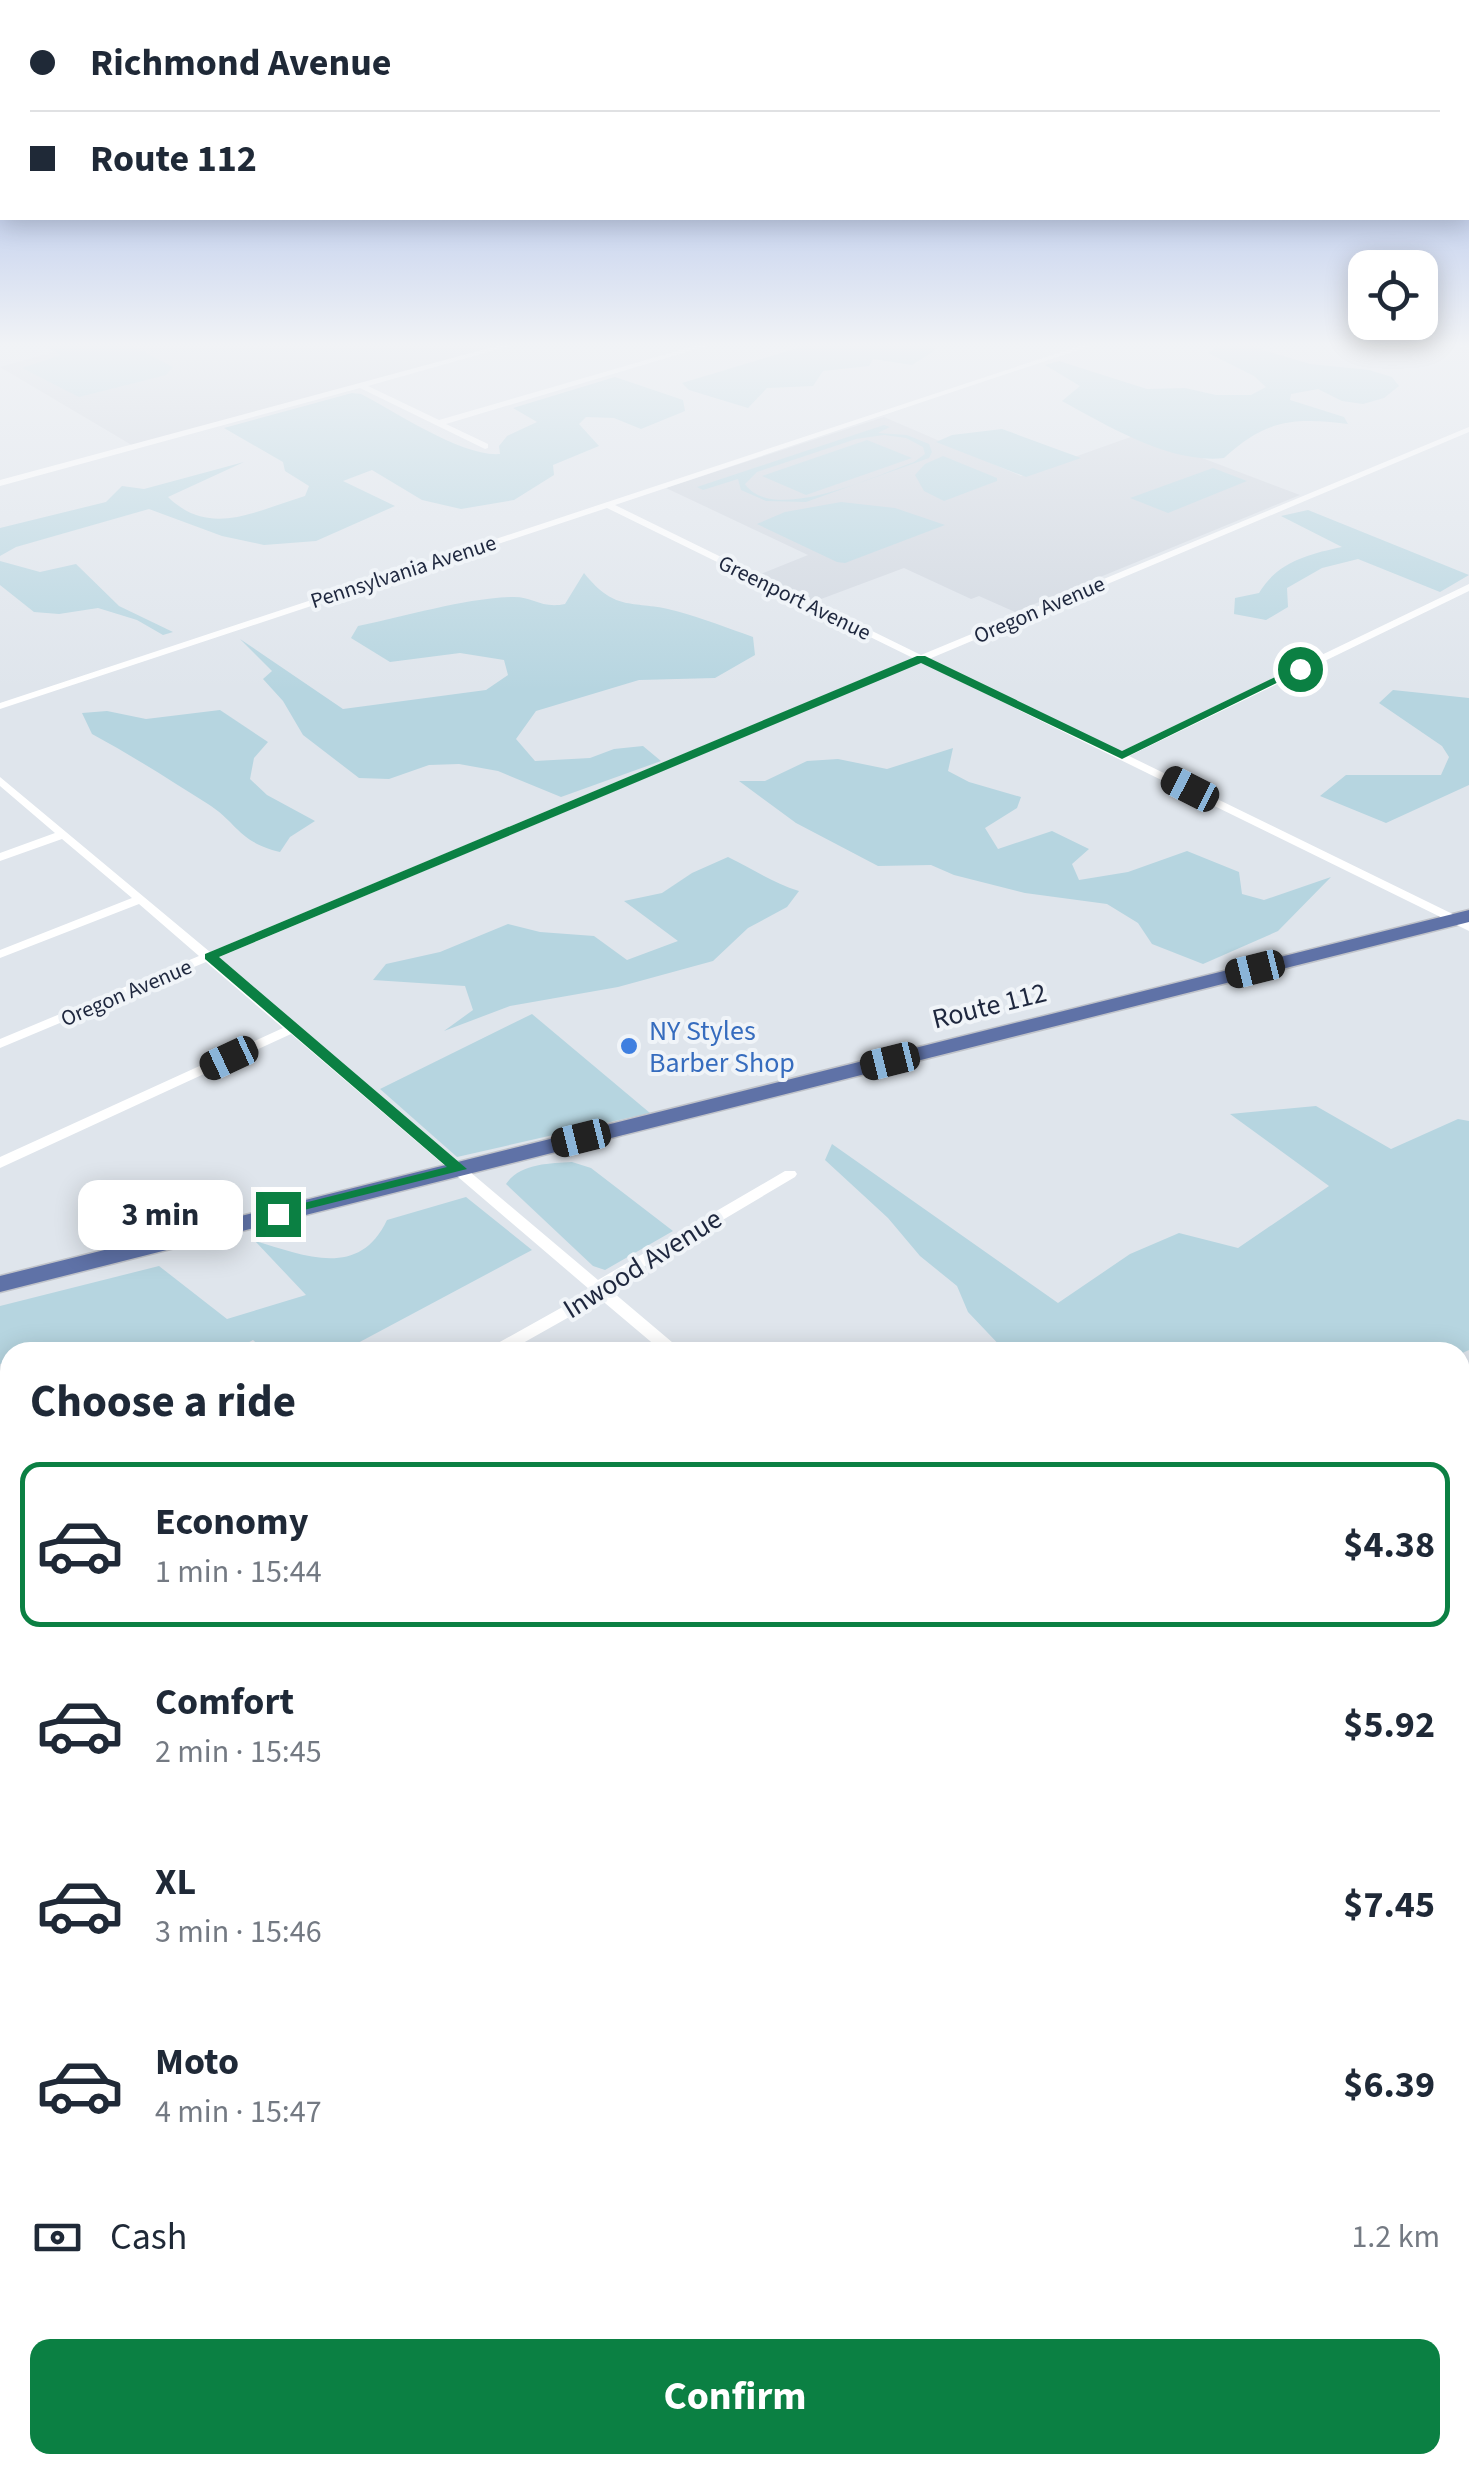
<!DOCTYPE html>
<meta charset="utf-8">
<style>
body{margin:0;font-family:"Source Sans 3",sans-serif;background:#f6f6f7;color:#1f2937;height:100vh;display:flex;flex-direction:column;font-size:38px;white-space:nowrap}
*{box-sizing:border-box;margin:0}
p{font-size:32px;color:#747a83}
.icon{flex:none;width:55px;height:55px;fill:none;stroke:currentColor;stroke-width:2;stroke-linecap:round;stroke-linejoin:round}
.map{position:relative;flex:1;overflow:hidden}
.sheet{position:absolute;left:0px;top:1342px;width:1470px;height:1132px;display:flex;flex-direction:column;background:#fff;border-radius:30px 30px 0 0;box-shadow:0 5px 25px #0003}
.sheet>*{flex:none}
.hud{position:absolute;left:0px;top:0px;width:1470px;height:220px;box-shadow:0 5px 25px #0003;display:grid;align-content:center;height:220px;padding:0 30px;background:#fff}
.controls{position:absolute;left:1348px;top:250px;display:grid;gap:20px}
.controls a{display:grid;place-items:center;width:90px;height:90px;border-radius:20px;background:#fff;box-shadow:0 5px 25px #0003;font-size:50px}
.end{position:absolute;width:45px;height:45px;margin:-22px;border:12px solid #0b8043;background:#fff;box-shadow:0 0 0 5px #fff}
.from{border-radius:50%}
.bubble{position:absolute;height:70px;border-radius:20px;background:#fff;box-shadow:0 5px 25px #0003;font-size:32px;font-weight:700;line-height:70px;text-align:center}
.car{position:absolute;width:30px;height:60px;margin:-30px -15px;border-radius:12px;box-shadow:0 0 8px 2px #0007;background:linear-gradient(#222 24%,#8ab4d8 0 40%,#222 0 76%,#8ab4d8 0 86%,#222 0)}
.hud b{display:flex;align-items:center;gap:35px;height:95px;font-size:38px}
.hud b+b{border-top:2px solid #e0e1e3}
.hud i{width:25px;height:25px;background:#1f2937}
ul{padding:0;list-style:none}
li{display:flex;align-items:center;gap:30px;height:165px;margin:0 20px 15px;padding:0 10px;border:5px solid transparent;border-radius:20px}
li div{flex:1}
li b{display:block;font-size:38px}
li em{font-style:normal;font-weight:700}
li.selected{border-color:#0b8043}
li>.icon{width:90px;height:90px;stroke-width:1.5}
h2{padding:0 30px;font-size:45px;line-height:120px}
.pay{display:flex;align-items:center;gap:25px;height:110px;padding:0 30px;font-size:38px}
.pay p{margin-inline-start:auto}
.action{display:flex;gap:20px;margin-top:auto;padding:20px 30px}
.action a{flex:1;height:115px;border-radius:20px;background:#0b8043;color:#fff;font-size:40px;font-weight:700;line-height:115px;text-align:center}
.map>svg:first-child{display:block}
.built{fill:#d0d7e0}
.green{fill:#b6d5e0;fill-rule:evenodd}
.lines{fill:none;stroke-linecap:round;stroke-linejoin:round}
.primary-casing{stroke:#c0c3c9;stroke-width:3}
.minor{fill:#fff;fill-rule:evenodd}
.tertiary{fill:#fff;fill-rule:evenodd}
.primary{fill:#5f72a7;fill-rule:evenodd}
.route{fill:#0b8043}
.shop-dot{fill:#3f7fe0;stroke:#f0f4f8;stroke-width:4}
.labels{text-anchor:middle;stroke-width:8;stroke-linejoin:round;paint-order:stroke}
.far-street-label{font-size:22px;fill:#1e273e;stroke:#f0f4f8}
.street-label{font-size:28px;fill:#1e273e;stroke:#f0f4f8}
.shop-label{font-size:28px;fill:#366cbe;stroke:#f0f4f8;text-anchor:start}
</style>
<div class="map">
<svg width="1469" height="2474" viewBox="0 0 1469 2474">
<rect width="100%" height="100%" fill="#dfe5ec"/>
<!-- built -->
<g class="built">
<path d="M42,344H512L135,447L0,367L54,352Z"/>
<path d="M884,417L1021,476L1139,434L1300,495L1015,612L979,596L971,599L904,568L813,602L758,575L808,555L666,488Z"/>
</g>
<!-- green -->
<g class="green">
<path d="M43,344H129L173,367L166,375L79,397L22,368L61,355Z"/>
<path d="M811,344H936L934,351L912,365L873,359L869,366L823,371L813,386L767,388L748,408L689,390L682,383Z"/>
<path d="M1222,344H1244L1310,364L1369,370L1392,377L1399,386L1384,398L1363,404L1342,401L1318,389L1291,394L1290,400L1344,417L1348,424C1293,417 1265,420 1224,458C1170,464 1108,426 1062,401L1080,386L1045,365L1059,361L1147,389L1185,388L1216,395H1251L1266,387L1254,376L1208,353Z"/>
<path d="M615,377L683,400L685,411L641,429L614,418L586,417L579,424L599,446L553,465L554,475L514,500L461,509L422,500L372,470L343,481L395,506L316,541L264,545L222,536L149,509L16,547L0,556V528L106,502L122,486L144,489L244,462L168,497C210,538 255,511 305,496L309,486L285,471L283,462L224,428L352,393L361,394C396,412 462,457 500,454L499,446L507,436L537,422L513,408Z"/>
<path d="M884,425L890,427L878,433L907,435L929,444L932,452L929,458L806,502L766,501L741,490L738,479L703,490L697,487ZM884,435L906,438L923,447L925,454L914,462C877,475 773,525 745,484L757,472L856,439Z"/>
<path d="M1002,429L1081,458L1026,477L936,442L952,435Z"/>
<path d="M867,440L912,458L806,495L762,476Z"/>
<path d="M943,456L997,478V481L944,501L924,491L915,475L925,464Z"/>
<path d="M1213,468L1247,481L1168,513L1130,498Z"/>
<path d="M841,502L895,508L945,525L845,563L837,562L757,524L785,512Z"/>
<path d="M1308,510L1469,575L1440,592L1358,559L1322,568L1287,588L1288,607L1266,620L1234,614L1235,598L1259,593C1277,562 1309,554 1342,547L1281,516Z"/>
<path d="M0,561L40,572L76,564L119,606L173,632L163,635L137,620L98,608L59,614L34,612L0,585Z"/>
<path d="M584,573C617,614 633,599 676,611C702,618 728,628 753,637L755,655L715,678L639,680L536,711L516,739L535,761L590,758L614,749L643,746L661,761L561,797L498,771L459,764L429,765L389,779L359,778L303,735L283,701L263,679L272,671L240,639L343,709L486,690L508,675L504,660L460,653L390,662L351,638L358,626C408,616 461,599 512,597C532,596 541,609 565,604Z"/>
<path d="M1393,690L1469,698V785L1386,823L1320,796L1346,775H1441L1449,757L1442,746L1379,703Z"/>
<path d="M220,710L268,742L254,758L250,779L267,795L315,821L290,837L280,852C238,842 238,823 208,804C170,780 131,755 92,734L82,713L107,711L146,719Z"/>
<path d="M953,748L948,771L969,782L1021,797L1017,808L985,828L998,849L1052,831L1089,849L1072,864L1079,880L1128,872L1187,851L1239,872L1242,894L1264,900L1331,877L1278,931L1203,964L1152,944L1138,923L1107,904L1025,893L954,875L931,865L878,866L796,823L739,781H765L807,761L838,759L887,769Z"/>
<path d="M728,857C753,869 773,883 799,891L787,907L748,928L713,961L618,987L510,1006L444,1031L473,1010L465,986L373,980L386,964L440,952L508,924L540,932L594,936L627,960L678,941L624,901L662,893L692,873Z"/>
<path d="M532,1014L650,1113L457,1157L380,1089Z"/>
<path d="M1316,1106L1391,1149L1458,1119L1469,1121V1350L1460,1354L1006,1352L968,1312L957,1286L920,1256L888,1218L825,1160L832,1144L1058,1303L1130,1254L1179,1233L1238,1248L1329,1186L1230,1114Z"/>
<path d="M572,1162L591,1168L673,1231L605,1270L593,1266L506,1184C519,1164 550,1163 572,1162Z"/>
<path d="M466,1197L532,1250L341,1352H266L253,1340L231,1352H10V1362L0,1364V1306L159,1266L227,1319L306,1295L255,1241C303,1255 359,1280 387,1220Z"/>
<path d="M10,1429V1522L0,1527V1435Z"/>
</g>
<g class="lines">
<defs>
<path id="primary" d="M1469,910V922L0,1292V1276Z"/>
</defs>
<!-- primary casing -->
<use href="#primary" class="primary-casing"/>
<!-- minor -->
<g class="minor">
<path d="M504,344H516L368,386L439,420L701,344H713L446,424L488,444V448L485,449L360,388L0,486V480Z"/>
<path d="M1085,344H1096L615,505L921,655L1469,427V432L929,659L1120,752L1469,584V591L1129,756L1469,922V931L921,662L217,958L598,1280L785,1171H795L797,1174L795,1177L608,1288L679,1348L681,1352H663L599,1298L594,1303L507,1352H487L489,1348L584,1295L589,1289L291,1034L0,1168V1157L283,1028L206,962L0,1048V1039L199,956L139,904L0,958V950L132,898L62,839L0,861V853L55,833L0,786V777L210,952L913,658L607,508L0,709V703Z"/>
<path d="M0,1554L10,1561V1581C0,1577 0,1566 0,1554Z"/>
<path d="M1469,1564V1582L1460,1586V1568Z"/>
<path d="M10,1622V1638L0,1641V1626Z"/>
<path d="M10,1841V1861L0,1865V1845Z"/>
<path d="M1460,2003L1469,2007V2031L1460,2027Z"/>
<path d="M10,2109V2133L0,2138V2114Z"/>
<path d="M1469,2435V2468L1464,2474H1435L1439,2465H1460V2439Z"/>
<path d="M10,2444V2465H19L9,2474H0V2449Z"/>
<path d="M466,2465H497L493,2474H462Z"/>
<path d="M668,2465H697L701,2474H672Z"/>
<path d="M944,2465H974L970,2474H940Z"/>
</g>
<!-- tertiary -->
<path class="tertiary" d="M1456,344H1469V350L1457,346Z"/>
<!-- primary -->
<use href="#primary" class="primary"/>
</g>
<!-- sky -->
<linearGradient id="sky" x2="0" y2="1"><stop stop-color="#83a0e2"/><stop offset="0.5" stop-color="#f1f3f6"/><stop offset="1" stop-color="#f1f3f6" stop-opacity="0"/></linearGradient>
<rect width="1469" height="690" fill="url(#sky)"/>
<!-- route -->
<path class="route" d="M917,656H925L1122,751L1296,667L1305,669L1122,759L921,663L219,957L467,1169L272,1218V1211L447,1167L205,959V954Z"/>
<!-- markers -->
<circle class="shop-dot" cx="629" cy="1046" r="10"/>
<g class="labels">
<!-- far-street labels -->
<g class="far-street-label">
<text transform="translate(403 571) rotate(-18)" y="8">Pennsylvania Avenue</text>
<text transform="translate(795 597) rotate(26)" y="8">Greenport Avenue</text>
<text transform="translate(1039 609) rotate(-23)" y="8">Oregon Avenue</text>
<text transform="translate(126 992) rotate(-23)" y="8">Oregon Avenue</text>
</g>
<!-- street labels -->
<g class="street-label">
<text transform="translate(989 1005) rotate(-14)" y="10">Route 112</text>
<text transform="translate(642 1263) rotate(-32)" y="10">Inwood Avenue</text>
</g>
<!-- shop labels -->
<g class="shop-label">
<text x="649" y="1040">NY Styles<tspan x="649" dy="32">Barber Shop</tspan></text>
</g>
</g>
</svg>
<div class="controls">
<a><svg class="icon" aria-label="locate" viewBox="0 0 24 24"><circle cx="12" cy="12" r="6"/><path d="M12 2v4M12 18v4M2 12h4M18 12h4"/></svg></a>
</div>
<i class="end from" style="left:1300px;top:669px"></i>
<i class="end" style="left:278px;top:1214px"></i>
<div class="bubble" style="left:78px;top:1180px;width:165px">3 min</div>
<i class="car" style="left:1190px;top:789px;rotate:297deg"></i>
<i class="car" style="left:1255px;top:969px;rotate:256deg"></i>
<i class="car" style="left:229px;top:1058px;rotate:245deg"></i>
<i class="car" style="left:890px;top:1061px;rotate:256deg"></i>
<i class="car" style="left:581px;top:1138px;rotate:256deg"></i>
<div class="hud">
<b><i class="from"></i>Richmond Avenue</b>
<b><i></i>Route 112</b>
</div>
<section class="sheet">
<h2>Choose a ride</h2>
<ul>
<li class="selected"><svg class="icon" aria-label="car" viewBox="0 0 24 24"><path d="M5 17H2v-5l4-1 3-4h7l3 4 3 1v5h-3M9 17h6M6 11h13"/><circle cx="7" cy="17" r="2"/><circle cx="17" cy="17" r="2"/></svg><div><b>Economy</b><p>1 min · 15:44</p></div><em>$4.38</em></li>
<li><svg class="icon" aria-label="car" viewBox="0 0 24 24"><path d="M5 17H2v-5l4-1 3-4h7l3 4 3 1v5h-3M9 17h6M6 11h13"/><circle cx="7" cy="17" r="2"/><circle cx="17" cy="17" r="2"/></svg><div><b>Comfort</b><p>2 min · 15:45</p></div><em>$5.92</em></li>
<li><svg class="icon" aria-label="car" viewBox="0 0 24 24"><path d="M5 17H2v-5l4-1 3-4h7l3 4 3 1v5h-3M9 17h6M6 11h13"/><circle cx="7" cy="17" r="2"/><circle cx="17" cy="17" r="2"/></svg><div><b>XL</b><p>3 min · 15:46</p></div><em>$7.45</em></li>
<li><svg class="icon" aria-label="car" viewBox="0 0 24 24"><path d="M5 17H2v-5l4-1 3-4h7l3 4 3 1v5h-3M9 17h6M6 11h13"/><circle cx="7" cy="17" r="2"/><circle cx="17" cy="17" r="2"/></svg><div><b>Moto</b><p>4 min · 15:47</p></div><em>$6.39</em></li>
</ul>
<div class="pay"><svg class="icon" aria-label="cash" viewBox="0 0 24 24"><path d="M3 7h18v10H3z"/><circle cx="12" cy="12" r="2"/></svg>Cash<p>1.2 km</p></div>
<div class="action"><a>Confirm</a></div>
</section>
</div>
